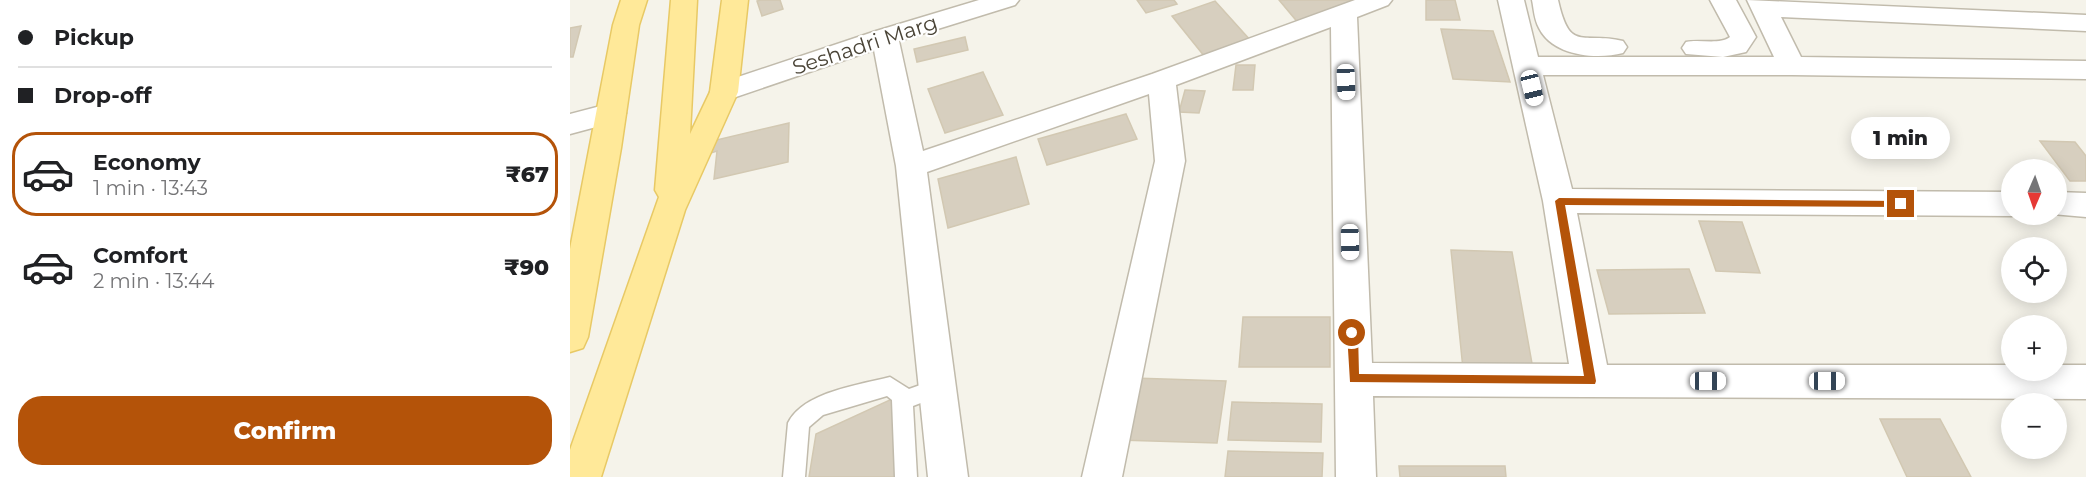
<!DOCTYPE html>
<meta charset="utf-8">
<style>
body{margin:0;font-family:Montserrat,sans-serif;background:#f6f6f6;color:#202124;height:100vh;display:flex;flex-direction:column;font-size:22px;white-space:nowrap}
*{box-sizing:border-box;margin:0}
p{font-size:20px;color:#757577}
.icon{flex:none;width:33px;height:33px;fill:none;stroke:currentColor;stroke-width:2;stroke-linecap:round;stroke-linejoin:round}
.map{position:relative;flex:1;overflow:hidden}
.side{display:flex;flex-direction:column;background:#fff;width:570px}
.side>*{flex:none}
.hud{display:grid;align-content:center;height:132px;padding:0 18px;background:#fff}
.needle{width:39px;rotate:182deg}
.fabs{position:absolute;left:1431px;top:159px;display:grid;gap:12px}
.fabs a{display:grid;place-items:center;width:66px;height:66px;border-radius:50%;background:#fff;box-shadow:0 3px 15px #0003;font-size:30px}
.end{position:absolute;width:27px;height:27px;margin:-14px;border:8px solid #b45309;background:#fff;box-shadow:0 0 0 3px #fff}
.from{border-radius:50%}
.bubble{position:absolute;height:42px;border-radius:21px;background:#fff;box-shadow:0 3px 15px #0003;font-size:20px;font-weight:800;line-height:42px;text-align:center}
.car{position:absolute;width:18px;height:36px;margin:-18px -9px;border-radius:8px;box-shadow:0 0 4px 2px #0007;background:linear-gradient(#fff 24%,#345 0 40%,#fff 0 76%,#345 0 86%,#fff 0)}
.hud b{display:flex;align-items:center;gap:21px;height:57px;font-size:22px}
.hud b+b{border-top:2px solid #e0e0e0}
.hud i{width:15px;height:15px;background:#202124}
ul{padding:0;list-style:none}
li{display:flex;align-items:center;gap:18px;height:84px;margin:0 12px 9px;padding:0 6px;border:3px solid transparent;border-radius:24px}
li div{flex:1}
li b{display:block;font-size:22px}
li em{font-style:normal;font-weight:800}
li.on{border-color:#b45309}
li>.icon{width:54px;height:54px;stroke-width:1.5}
.action{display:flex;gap:12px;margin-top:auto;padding:12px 18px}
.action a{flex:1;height:69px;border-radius:24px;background:#b45309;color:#fff;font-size:24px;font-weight:800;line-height:69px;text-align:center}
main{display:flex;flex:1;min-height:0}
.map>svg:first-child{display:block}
.building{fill:#d7cfbf;stroke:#d2c8b2;stroke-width:1.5}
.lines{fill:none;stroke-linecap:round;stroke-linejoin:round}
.service-casing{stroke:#c1bbac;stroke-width:3}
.minor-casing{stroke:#c1bbac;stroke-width:3}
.primary-casing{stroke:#e8c965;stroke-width:3}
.service{fill:#fff;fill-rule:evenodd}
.minor{fill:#fff;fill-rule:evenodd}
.primary{fill:#ffe999;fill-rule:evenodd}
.route{fill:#b45309}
.labels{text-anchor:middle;stroke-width:4.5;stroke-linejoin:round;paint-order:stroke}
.street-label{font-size:21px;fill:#4a4437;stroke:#fff}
</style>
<main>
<section class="side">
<div class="hud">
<b><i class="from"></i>Pickup</b>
<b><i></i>Drop-off</b>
</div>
<ul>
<li class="on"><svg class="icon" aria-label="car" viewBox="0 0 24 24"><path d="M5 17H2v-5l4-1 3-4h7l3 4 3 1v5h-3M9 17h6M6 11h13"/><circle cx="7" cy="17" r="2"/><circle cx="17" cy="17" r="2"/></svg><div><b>Economy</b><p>1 min · 13:43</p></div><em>₹67</em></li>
<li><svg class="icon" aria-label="car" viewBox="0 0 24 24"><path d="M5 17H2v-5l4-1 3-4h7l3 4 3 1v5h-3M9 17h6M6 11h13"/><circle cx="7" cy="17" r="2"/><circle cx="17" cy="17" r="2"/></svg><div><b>Comfort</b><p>2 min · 13:44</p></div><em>₹90</em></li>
</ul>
<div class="action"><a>Confirm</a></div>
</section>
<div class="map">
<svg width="1516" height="477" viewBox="0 0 1516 477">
<rect width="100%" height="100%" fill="#f5f3ea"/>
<!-- building -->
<g class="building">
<path d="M191,0H210L213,9L192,16L187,1Z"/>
<path d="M567,0H604L607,4L576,13Z"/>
<path d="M709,0H797L730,25Z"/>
<path d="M856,0H885L890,20H856Z"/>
<path d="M645,1L681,41L635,57L602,16Z"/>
<path d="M11,26L3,57H0V28Z"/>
<path d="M871,29L923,31L940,82L883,79Z"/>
<path d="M395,37L398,50L347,62L344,49Z"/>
<path d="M666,65H685L683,90H663Z"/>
<path d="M413,72L433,115L375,133L358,89Z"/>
<path d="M615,90L635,91L629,113L609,112Z"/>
<path d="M556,114L567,139L477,165L468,139Z"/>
<path d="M219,123L218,162L144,179L147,151L141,153L142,141Z"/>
<path d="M1470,141L1505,142L1516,156V181H1500Z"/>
<path d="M446,157L459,204L378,228L368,179Z"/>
<path d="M1129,221L1172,222L1190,273L1146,271Z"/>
<path d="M881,250L942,252L963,369H893Z"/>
<path d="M1119,269L1135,313L1039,314L1027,270Z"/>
<path d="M673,317H760V367H669Z"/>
<path d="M563,378L656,381L647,443L549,440Z"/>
<path d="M324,398L333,477H239L246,434Z"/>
<path d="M662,402L752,404L751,442L658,440Z"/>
<path d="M1310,419H1370L1401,477H1337Z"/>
<path d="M658,451L753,453L752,477H655Z"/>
<path d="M829,466H935L936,477H830Z"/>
</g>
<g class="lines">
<defs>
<path id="service" d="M320,377L339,389L367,379L374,382L377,388L374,394L343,406L347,477H325L322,400L317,396L253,415L239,427L235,477H213L218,423C233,392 289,385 320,377Z"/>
<g id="minor">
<path d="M409,0H449L445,5L329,41L353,151L582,74L785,0H822L818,5L787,17L802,363L999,364L973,201L928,0H954L968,57H1204L1177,0L1516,15V31L1211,17L1231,57L1516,61V79L1222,75H973L1002,189L1442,192V214H1446L1442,216L1007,213L1037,365H1442V370H1486V365H1516V399L803,396L806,477H766L761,27L606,85L615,161L552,477H512L585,161L579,94L357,172L398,477H358L326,166L304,50L154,101L144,99L140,92L144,85L306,31Z"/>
<path d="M962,0H988C1000,54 1012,31 1053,41L1057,47L1053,53C1026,60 983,56 969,28C964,19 964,9 962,0Z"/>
<path d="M1140,0H1166L1186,37L1176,52L1153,57L1116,54L1112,48L1116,42C1129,39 1150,45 1160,37Z"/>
<path d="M42,103L52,106L56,113L52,120L0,134V114Z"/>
<path d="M1486,192L1516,193V217L1482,214H1486Z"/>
</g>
<g id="primary">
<path d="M51,0H77L69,25L51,148L18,337L13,348L0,352V249L43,25Z"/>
<path d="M101,0H127L120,134L140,92L152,0H178L168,92L115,210L31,477H0V450L89,197L85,190Z"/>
</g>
</defs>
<!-- service casing -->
<use href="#service" class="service-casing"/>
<!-- minor casing -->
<use href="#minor" class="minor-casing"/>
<!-- primary casing -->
<use href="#primary" class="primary-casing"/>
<!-- service -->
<use href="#service" class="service"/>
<!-- minor -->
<use href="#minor" class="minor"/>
<!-- primary -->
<use href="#primary" class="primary"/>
</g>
<!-- route -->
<path class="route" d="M989,198L1331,201L1336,204L1331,207L995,205L1026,381L1025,384L780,382L777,333L782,329L788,333L789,374L1014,376L985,201Z"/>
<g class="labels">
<!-- street labels -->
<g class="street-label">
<text transform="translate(295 45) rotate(-18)" y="7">Seshadri Marg</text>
</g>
</g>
</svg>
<div class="fabs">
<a><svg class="needle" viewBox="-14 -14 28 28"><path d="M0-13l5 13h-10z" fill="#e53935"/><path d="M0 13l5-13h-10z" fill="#757577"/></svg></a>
<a><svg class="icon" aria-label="locate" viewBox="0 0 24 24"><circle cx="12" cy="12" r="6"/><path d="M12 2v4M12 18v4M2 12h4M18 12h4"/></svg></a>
<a>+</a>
<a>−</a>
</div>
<i class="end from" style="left:782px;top:333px"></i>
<i class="end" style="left:1331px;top:204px"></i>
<div class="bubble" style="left:1281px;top:117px;width:99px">1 min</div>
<i class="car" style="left:776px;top:82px;rotate:178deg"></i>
<i class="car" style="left:962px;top:88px;rotate:166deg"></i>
<i class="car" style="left:780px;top:242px;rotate:179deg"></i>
<i class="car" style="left:1138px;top:381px;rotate:90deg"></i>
<i class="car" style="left:1257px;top:381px;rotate:90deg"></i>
</div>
</main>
